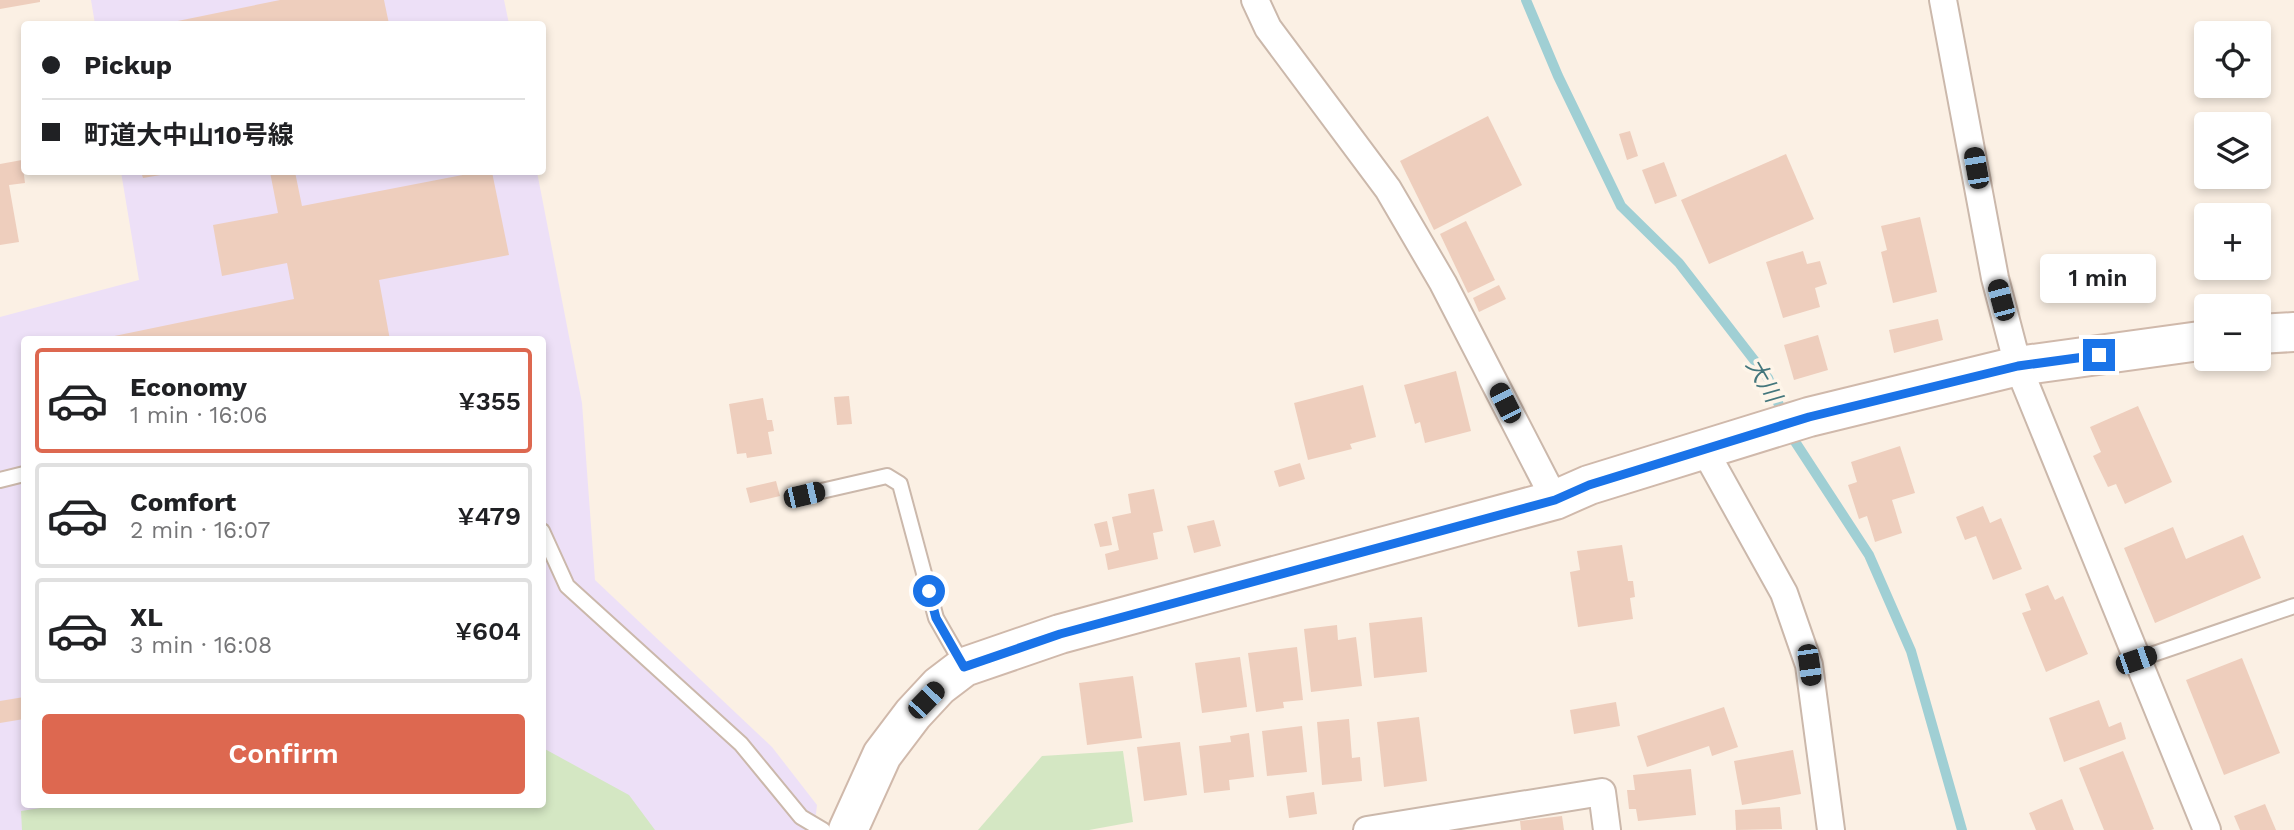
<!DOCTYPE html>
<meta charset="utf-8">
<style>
body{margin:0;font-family:"Work Sans","Noto Sans JP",sans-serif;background:#f6f6f6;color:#202124;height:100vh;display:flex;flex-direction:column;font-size:26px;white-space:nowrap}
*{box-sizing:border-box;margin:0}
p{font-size:23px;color:#757577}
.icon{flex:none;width:38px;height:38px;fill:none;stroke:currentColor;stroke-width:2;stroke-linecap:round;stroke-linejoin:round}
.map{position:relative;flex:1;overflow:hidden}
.side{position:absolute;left:21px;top:336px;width:525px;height:472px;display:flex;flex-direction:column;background:#fff;border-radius:7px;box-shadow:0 4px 10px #0003}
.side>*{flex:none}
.hud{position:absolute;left:21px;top:21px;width:525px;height:154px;border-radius:7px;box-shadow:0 4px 10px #0003;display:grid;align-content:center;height:154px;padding:0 21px;background:#fff}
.buttons{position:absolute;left:2194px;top:21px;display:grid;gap:14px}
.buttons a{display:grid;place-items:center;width:77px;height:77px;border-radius:7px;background:#fff;box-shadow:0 4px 10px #0003;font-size:35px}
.end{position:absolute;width:32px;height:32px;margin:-16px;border:9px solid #1a73e8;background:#fff;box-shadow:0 0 0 4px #fff}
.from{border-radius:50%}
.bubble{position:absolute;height:49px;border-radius:7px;background:#fff;box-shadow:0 4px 10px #0003;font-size:23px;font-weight:600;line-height:49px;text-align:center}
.car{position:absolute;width:21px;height:42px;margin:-21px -10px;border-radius:9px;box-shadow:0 0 5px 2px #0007;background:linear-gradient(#222 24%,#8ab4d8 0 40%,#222 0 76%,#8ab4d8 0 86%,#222 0)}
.hud b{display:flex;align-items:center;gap:24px;height:66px;font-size:26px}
.hud b+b{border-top:2px solid #e0e0e0}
.hud i{width:18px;height:18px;background:#202124}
ul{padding:12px 0 0;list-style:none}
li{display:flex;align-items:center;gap:21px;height:105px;margin:0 14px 10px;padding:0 7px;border:4px solid #e0e0e0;border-radius:7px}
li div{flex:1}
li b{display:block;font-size:26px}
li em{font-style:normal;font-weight:600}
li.selected{border-color:#dd6850}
li>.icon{width:63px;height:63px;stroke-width:1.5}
.primary-button{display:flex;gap:14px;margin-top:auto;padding:14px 21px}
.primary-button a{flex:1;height:80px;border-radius:7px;background:#dd6850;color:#fff;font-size:28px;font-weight:600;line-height:80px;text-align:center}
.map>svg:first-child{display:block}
.education{fill:#ede0f7;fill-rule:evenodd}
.green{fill:#d4e7c3}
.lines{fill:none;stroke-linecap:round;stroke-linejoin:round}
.stream{stroke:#a0cfd4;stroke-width:10}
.building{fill:#eecebd}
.lane-casing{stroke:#cbb8ab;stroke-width:18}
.street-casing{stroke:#cbb8ab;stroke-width:30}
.secondary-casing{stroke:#d0b9ab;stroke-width:42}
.lane{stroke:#fff;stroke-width:14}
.street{stroke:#fff;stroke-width:26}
.secondary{stroke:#fff;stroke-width:38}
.route{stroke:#1a73e8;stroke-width:9}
.labels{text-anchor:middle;stroke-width:7;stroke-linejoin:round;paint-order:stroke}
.water-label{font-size:23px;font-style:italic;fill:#43767c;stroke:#fef5e9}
</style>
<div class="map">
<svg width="2294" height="830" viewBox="0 0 2294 830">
<rect width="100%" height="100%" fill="#fbf0e4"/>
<!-- education -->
<g class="education">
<path d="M91,0H504L509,24H95Z"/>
<path d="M121,172H537L582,403L595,580L772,747L817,805L814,830H0V317L139,280ZM24,340H542V805H24Z"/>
</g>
<!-- green -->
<g class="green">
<path d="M543,748L629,795L655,830H22L21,811L60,805H542Z"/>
<path d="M1123,751L1133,822L1089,830H978L1042,756Z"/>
</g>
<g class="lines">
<!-- stream -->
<path class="stream" d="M1526,0L1558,76L1621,206L1679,263L1768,378L1792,437L1869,555L1911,651L1962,830"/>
</g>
<!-- building -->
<g class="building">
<path d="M0,0H40V2L0,9Z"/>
<path d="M280,0H384L389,24H163Z"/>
<path d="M1488,116L1522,185L1434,230L1400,161Z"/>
<path d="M1630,131L1638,156L1627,160L1619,134Z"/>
<path d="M1786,154L1814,219L1709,264L1681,200Z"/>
<path d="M22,160L25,183L9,185L19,242L0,245V164Z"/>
<path d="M1664,162L1677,196L1655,204L1642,170Z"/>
<path d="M141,172H171L172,173L143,178Z"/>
<path d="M270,172H295L302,206L478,172H492L509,255L379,280L390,340H95L294,299L287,263L222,276L213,225L278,213Z"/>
<path d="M1920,217L1937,292L1893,303L1881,252L1887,250L1881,226Z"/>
<path d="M1466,221L1495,280L1468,293L1440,234Z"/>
<path d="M1803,251L1807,264L1820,261L1827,284L1815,288L1820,307L1783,318L1766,262Z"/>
<path d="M1499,285L1506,299L1479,312L1473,298Z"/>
<path d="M1938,319L1943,340L1894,353L1889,330Z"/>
<path d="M1818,335L1828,370L1794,380L1784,345Z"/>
<path d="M1456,371L1471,431L1425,443L1420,422L1415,424L1404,385Z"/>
<path d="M1363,385L1376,437L1350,444L1352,449L1308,460L1294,403Z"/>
<path d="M849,396L852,424L837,425L834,397Z"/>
<path d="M763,398L767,420H772L774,431L768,432L772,454L747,458L746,453L737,454L729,404Z"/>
<path d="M2138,406L2172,482L2125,504L2116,484L2108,487L2093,456L2101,452L2090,427Z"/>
<path d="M1900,446L1915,493L1892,500L1902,533L1875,542L1867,516L1859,519L1848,485L1857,482L1851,462Z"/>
<path d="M1300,463L1305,479L1279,487L1274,471Z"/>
<path d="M776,481L780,496L750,503L746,488Z"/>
<path d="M1154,489L1163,531L1153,533L1158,559L1108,570L1105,554L1119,550L1112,517L1131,513L1128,494Z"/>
<path d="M1983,506L1990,523L2001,518L2022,569L1993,580L1976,536L1965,540L1956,517Z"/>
<path d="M1214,520L1221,546L1194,553L1187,526Z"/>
<path d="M1107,521L1112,545L1100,547L1094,524Z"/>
<path d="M2173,527L2186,559L2243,535L2261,578L2155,623L2124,548Z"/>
<path d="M1622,545L1628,581H1633L1635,597L1630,598L1633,619L1578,627L1570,572L1580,570L1577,551Z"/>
<path d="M2048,585L2055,600L2063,596L2088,654L2046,672L2022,613L2031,610L2025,594Z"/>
<path d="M1422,617L1427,672L1374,678L1369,623Z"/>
<path d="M1337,625L1338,640L1356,637L1362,686L1311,692L1304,629Z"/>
<path d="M1297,647L1303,700L1283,702L1284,708L1256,712L1248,653Z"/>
<path d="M1240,657L1247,707L1202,713L1195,663Z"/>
<path d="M2242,658L2280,753L2224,775L2186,680Z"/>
<path d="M1133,676L1142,738L1087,745L1079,683Z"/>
<path d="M24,697V719L0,723V701Z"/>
<path d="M2099,700L2109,727L2121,722L2126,739L2064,762L2049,718Z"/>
<path d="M1616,702L1620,726L1574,734L1570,710Z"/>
<path d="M1724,707L1738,747L1712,756L1709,746L1647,767L1637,736Z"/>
<path d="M1419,717L1427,781L1384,787L1377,722Z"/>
<path d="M1349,719L1352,758L1360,757L1362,781L1322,785L1317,722Z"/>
<path d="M1302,726L1307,772L1267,776L1262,731Z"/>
<path d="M1249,733L1254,777L1229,780L1230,790L1204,793L1199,746L1231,742L1230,736Z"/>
<path d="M1180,742L1187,795L1144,801L1137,747Z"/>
<path d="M1793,750L1801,794L1742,805L1734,761Z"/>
<path d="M2123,751L2154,829L2151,830H2104L2079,768Z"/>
<path d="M1691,769L1696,815L1638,821L1636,809H1629L1627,790H1635L1633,775Z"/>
<path d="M1314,792L1317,814L1289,818L1286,796Z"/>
<path d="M2062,799L2074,830H2036L2029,813Z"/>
<path d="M2265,804L2276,830H2240L2234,816Z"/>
<path d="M1780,807L1782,829L1736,830L1735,810Z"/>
<path d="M1562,816L1564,830H1521L1520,821Z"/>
</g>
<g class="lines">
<defs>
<g id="lane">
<path d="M0,480L24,474"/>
<path d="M804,495L887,476L900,484L936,618L963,665"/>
<path d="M542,531L567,586L741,744L801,817L823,830"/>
<path d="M2136,660L2294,606"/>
</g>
<g id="street">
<path d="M1255,0L1268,28L1388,189L1443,283L1555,500"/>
<path d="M1943,0L1995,278L2018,366L2207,830"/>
<path d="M1705,451L1784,593L1809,665L1831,830"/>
<path d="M1367,830L1602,792L1607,830"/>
</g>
<g id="secondary">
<path d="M2259,334L2294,332"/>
<path d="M848,830L882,755L913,714L939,686L964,667L1060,634L1555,500L1589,485L1809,417L2018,366L2207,340"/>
</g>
</defs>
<!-- lane casing -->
<use href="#lane" class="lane-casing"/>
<!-- street casing -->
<use href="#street" class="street-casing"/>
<!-- secondary casing -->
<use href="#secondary" class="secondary-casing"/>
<!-- lane -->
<use href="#lane" class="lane"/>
<!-- street -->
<use href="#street" class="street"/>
<!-- secondary -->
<use href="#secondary" class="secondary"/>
</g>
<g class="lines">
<!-- route -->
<path class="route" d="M929,591L936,618L964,667L1060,634L1555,500L1589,485L1809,417L2018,366L2099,355"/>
</g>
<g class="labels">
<!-- water labels -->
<g class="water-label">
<text transform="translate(1764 380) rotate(60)" y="8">大川</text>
</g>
</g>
</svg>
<div class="buttons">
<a><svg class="icon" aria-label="locate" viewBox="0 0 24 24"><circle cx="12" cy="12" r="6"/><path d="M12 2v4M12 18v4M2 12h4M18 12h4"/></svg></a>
<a><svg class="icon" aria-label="layers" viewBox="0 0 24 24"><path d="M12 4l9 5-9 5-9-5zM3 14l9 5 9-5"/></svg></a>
<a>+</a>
<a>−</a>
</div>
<i class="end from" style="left:929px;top:591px"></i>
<i class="end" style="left:2099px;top:355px"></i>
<div class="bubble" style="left:2040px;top:254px;width:116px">1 min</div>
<i class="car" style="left:1976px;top:168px;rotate:350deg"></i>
<i class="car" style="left:2001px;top:300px;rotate:345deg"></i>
<i class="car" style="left:1505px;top:403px;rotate:333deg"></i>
<i class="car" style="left:804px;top:495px;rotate:77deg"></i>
<i class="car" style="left:2136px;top:660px;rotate:71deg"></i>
<i class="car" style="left:1809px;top:665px;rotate:172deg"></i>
<i class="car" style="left:926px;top:700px;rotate:44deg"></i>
<div class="hud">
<b><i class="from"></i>Pickup</b>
<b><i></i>町道大中山10号線</b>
</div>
<section class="side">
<ul>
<li class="selected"><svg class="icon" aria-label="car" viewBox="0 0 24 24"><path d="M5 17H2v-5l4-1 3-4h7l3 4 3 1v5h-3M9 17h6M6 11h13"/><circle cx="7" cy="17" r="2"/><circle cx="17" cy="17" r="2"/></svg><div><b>Economy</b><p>1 min · 16:06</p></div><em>¥355</em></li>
<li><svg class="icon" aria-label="car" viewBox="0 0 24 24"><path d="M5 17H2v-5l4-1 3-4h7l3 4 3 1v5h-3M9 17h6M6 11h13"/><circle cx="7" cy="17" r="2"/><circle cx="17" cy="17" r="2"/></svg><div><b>Comfort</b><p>2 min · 16:07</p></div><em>¥479</em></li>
<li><svg class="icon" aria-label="car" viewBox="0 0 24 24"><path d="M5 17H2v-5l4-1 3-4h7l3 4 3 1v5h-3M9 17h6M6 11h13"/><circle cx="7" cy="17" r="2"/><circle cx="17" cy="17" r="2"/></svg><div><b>XL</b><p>3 min · 16:08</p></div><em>¥604</em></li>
</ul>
<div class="primary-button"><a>Confirm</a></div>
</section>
</div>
